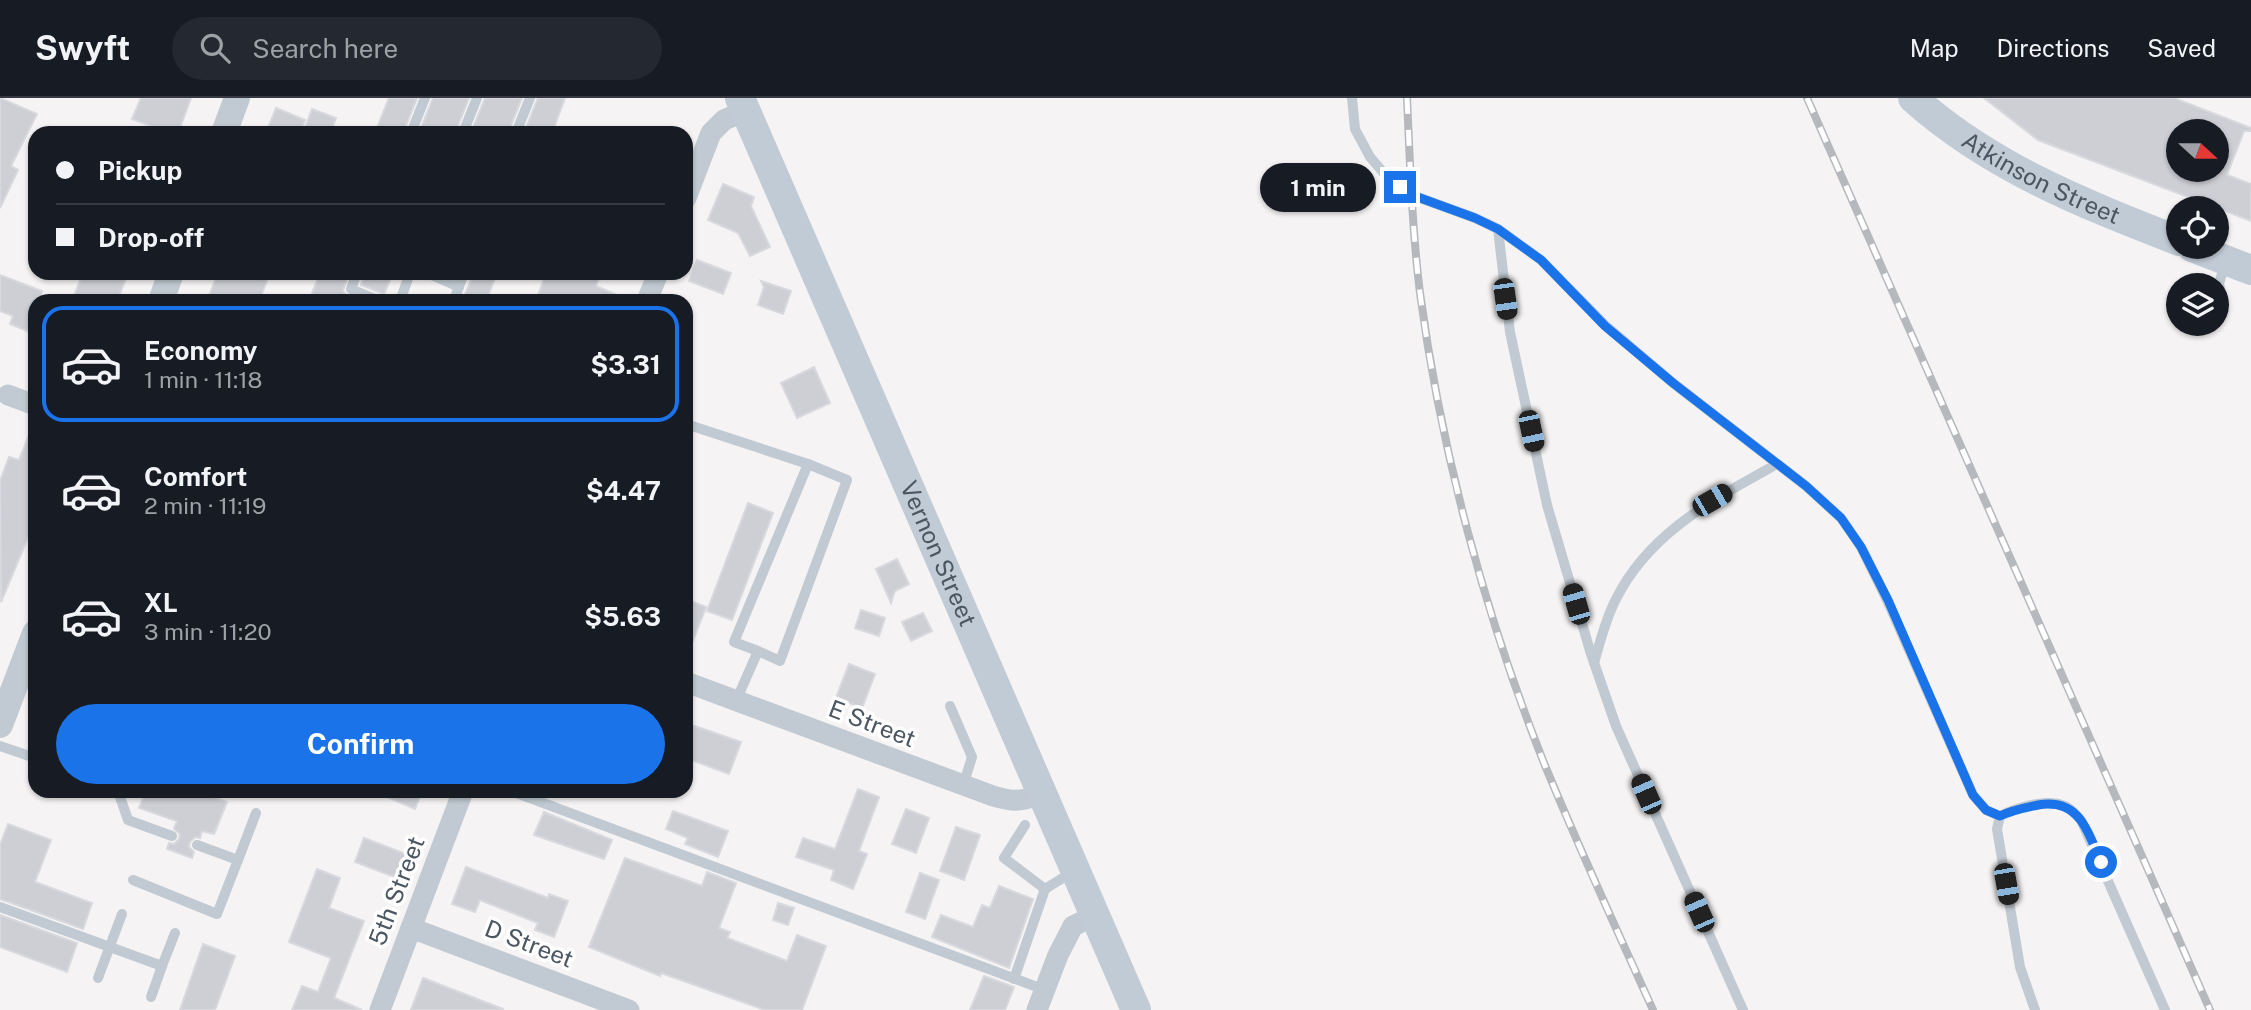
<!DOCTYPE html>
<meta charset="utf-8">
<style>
body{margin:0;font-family:"Public Sans",sans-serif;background:#242831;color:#f1f3f6;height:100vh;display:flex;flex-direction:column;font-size:26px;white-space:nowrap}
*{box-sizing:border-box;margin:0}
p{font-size:23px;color:#9ea1a6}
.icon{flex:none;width:38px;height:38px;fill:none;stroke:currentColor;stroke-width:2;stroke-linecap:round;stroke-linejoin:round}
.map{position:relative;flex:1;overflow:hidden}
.drawer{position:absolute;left:28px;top:196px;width:665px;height:504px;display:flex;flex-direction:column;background:#171b24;border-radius:21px;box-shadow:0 2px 5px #0004}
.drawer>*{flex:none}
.hud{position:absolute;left:28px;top:28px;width:665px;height:154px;border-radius:21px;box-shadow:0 2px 5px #0004;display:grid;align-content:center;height:154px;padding:0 28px;background:#171b24}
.needle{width:46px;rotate:111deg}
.tools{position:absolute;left:2166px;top:21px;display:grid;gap:14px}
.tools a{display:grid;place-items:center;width:63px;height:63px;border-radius:50%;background:#171b24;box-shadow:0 2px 5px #0004;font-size:35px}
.end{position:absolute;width:32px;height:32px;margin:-16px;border:9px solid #1a73e8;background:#fff;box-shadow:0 0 0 4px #fff}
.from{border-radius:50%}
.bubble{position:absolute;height:49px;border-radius:24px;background:#171b24;box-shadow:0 2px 5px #0004;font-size:23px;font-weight:700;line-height:49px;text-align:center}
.car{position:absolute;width:21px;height:42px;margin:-21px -10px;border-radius:9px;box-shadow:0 0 5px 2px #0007;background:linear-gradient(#222 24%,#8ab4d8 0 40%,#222 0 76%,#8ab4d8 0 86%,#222 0)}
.hud b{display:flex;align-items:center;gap:24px;height:66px;font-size:26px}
.hud b+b{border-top:2px solid #363941}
.hud i{width:18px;height:18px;background:#f1f3f6}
ul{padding:12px 0 0;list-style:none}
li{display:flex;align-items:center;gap:21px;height:116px;margin:0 14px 10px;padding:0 14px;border:4px solid transparent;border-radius:21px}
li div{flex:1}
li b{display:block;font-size:26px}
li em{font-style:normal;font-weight:700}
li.selected{border-color:#1a73e8}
li>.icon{width:63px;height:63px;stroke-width:1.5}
.action{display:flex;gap:14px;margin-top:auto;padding:14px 28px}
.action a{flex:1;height:80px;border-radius:42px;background:#1a73e8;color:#fff;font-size:28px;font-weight:700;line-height:80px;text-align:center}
header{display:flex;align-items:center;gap:42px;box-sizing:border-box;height:98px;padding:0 35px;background:#171b24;border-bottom:2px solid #363941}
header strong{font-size:33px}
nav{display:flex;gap:38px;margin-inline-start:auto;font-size:24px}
.search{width:490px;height:63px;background:#242831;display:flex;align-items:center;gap:18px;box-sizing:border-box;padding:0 24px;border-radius:38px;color:#9ea1a6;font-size:26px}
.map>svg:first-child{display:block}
.building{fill:#cdcfd5;stroke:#d7d9de;stroke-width:2;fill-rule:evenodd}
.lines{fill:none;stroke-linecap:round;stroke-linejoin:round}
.service{stroke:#c1cad2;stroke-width:10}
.minor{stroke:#c1cad2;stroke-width:21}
.tertiary{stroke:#c1cad2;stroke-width:26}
.secondary{stroke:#c1cbd6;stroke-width:30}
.rail-casing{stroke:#b5b8bd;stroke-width:8}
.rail{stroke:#fff;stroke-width:5;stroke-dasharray:16;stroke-linecap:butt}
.route{stroke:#1a73e8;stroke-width:9}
.labels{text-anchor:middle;stroke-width:7;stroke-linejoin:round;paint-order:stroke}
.street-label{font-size:24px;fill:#4a5661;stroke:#fff}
</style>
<header>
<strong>Swyft</strong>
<div class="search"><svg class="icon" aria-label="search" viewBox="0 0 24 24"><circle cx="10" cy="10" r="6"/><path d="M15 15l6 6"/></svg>Search here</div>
<nav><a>Map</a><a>Directions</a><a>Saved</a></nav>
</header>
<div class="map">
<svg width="2251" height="912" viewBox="0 0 2251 912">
<rect width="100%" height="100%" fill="#f5f3f3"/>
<!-- building -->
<g class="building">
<path d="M0,0L37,16L11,68L18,72L0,110Z"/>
<path d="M141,0H191L178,35H169L132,21Z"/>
<path d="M389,0H417L403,35H375Z"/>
<path d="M433,0H469L455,35H419Z"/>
<path d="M485,0H522L508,35H471Z"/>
<path d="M538,0H565L552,35H524Z"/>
<path d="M1984,0H2174L2251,30V33H2244L2227,77L2251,86V123L2038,42ZM2179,33H2217V72H2179Z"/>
<path d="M276,10L305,22L300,35H266Z"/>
<path d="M312,11L336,20L330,35H318L305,30Z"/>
<path d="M723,86L754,99L751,108L770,149L750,158L738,135L708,122Z"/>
<path d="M697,162L731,175L723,196L689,183Z"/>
<path d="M83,175H128L117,203H72Z"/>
<path d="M218,175H270L259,203H207Z"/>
<path d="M320,175H349L343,193L347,198L359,203H309Z"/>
<path d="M365,175H393L384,196L361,187Z"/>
<path d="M474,175H497L486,203H474L464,199Z"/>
<path d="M546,175H601L596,188L631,203H536Z"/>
<path d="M0,177L42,193L39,203H35V213L27,233L10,226L13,218L0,213Z"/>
<path d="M761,183L791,193L783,216L758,207L764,189Z"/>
<path d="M814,269L830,305L797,320L781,285Z"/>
<path d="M34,325L35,423L1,504L0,383L9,359L19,362Z"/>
<path d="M748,405L773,415L732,522L707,513Z"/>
<path d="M897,461L909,486L895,493L891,505L876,471Z"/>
<path d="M686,501L706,509L687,558H686Z"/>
<path d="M861,512L885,520L879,538L855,530Z"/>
<path d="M923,515L932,533L911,543L902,524Z"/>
<path d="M849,566L875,576L862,610L836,600Z"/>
<path d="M686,625L741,644L729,676L686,660Z"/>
<path d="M858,691L879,699L859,753L867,756L853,791L831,782L834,772L796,759L803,740L835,751Z"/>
<path d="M146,693H196L227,704L214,736L202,733L200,740L195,739L190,744L189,749L194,754L192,760L167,751L169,745L174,746L179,741L180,736L174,731L177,723L139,710Z"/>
<path d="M373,693H422L415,711Z"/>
<path d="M906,711L929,720L916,755L892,746Z"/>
<path d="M673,713L728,733L718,759L685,746L688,740L666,731Z"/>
<path d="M544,714L612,742L604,761L534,737Z"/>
<path d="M8,726L51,742L35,784L92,805L83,831L0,801V747Z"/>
<path d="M956,729L980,737L964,782L940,773Z"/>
<path d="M364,740L406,756L397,780L355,764Z"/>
<path d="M625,760L702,788L707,774L736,785L719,830L730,834L727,840L787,863L797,837L826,848L802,912H765L661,875L660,878L589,849Z"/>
<path d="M466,769L548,800L549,796L568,803L554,839L535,832L538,825L480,802L475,814L452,806Z"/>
<path d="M317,771L340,780L329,810L364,823L334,900L362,912H292L302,888L318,894L331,860L289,844Z"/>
<path d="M920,775L939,782L925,821L906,814Z"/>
<path d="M999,788L1033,801L1009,870L932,839L941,817L973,829L982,807L990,810Z"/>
<path d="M778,805L794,810L788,827L773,822Z"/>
<path d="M0,817L77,845L67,874L0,849Z"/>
<path d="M203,846L235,858L215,912H180Z"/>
<path d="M984,878L1014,889L1005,912H970Z"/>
<path d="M423,880L503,911L502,912H411Z"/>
</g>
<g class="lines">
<!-- service -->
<g class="service">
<path d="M1352,0L1355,31L1370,59L1388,80L1412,97L1475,120L1498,131L1541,162L1605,227L1673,285L1806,388L1841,420L1861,449L1887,502L1973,697L1986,712L2000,718"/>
<path d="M411,35L425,0"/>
<path d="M463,35L477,0"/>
<path d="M516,35L530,0"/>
<path d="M1498,131L1510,234L1547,407L1591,556L1616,628L1743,912"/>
<path d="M357,175L351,191L380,203"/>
<path d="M427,175L459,189"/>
<path d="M400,203L410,175"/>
<path d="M456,203L454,202L464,175"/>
<path d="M2223,206L2219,186L2225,165"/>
<path d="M686,328L689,327L808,366"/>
<path d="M1594,565C1600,544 1605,523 1615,503C1648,435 1714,401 1777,366"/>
<path d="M736,603L758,553L734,544L808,366L847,382L780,563L758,553"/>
<path d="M950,608L972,659L963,688"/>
<path d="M0,648L35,660"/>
<path d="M118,693L128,722L172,738"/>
<path d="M511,693L1045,892"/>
<path d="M1025,727L1004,760L1045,791"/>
<path d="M197,747L238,762L256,715"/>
<path d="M133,782L217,816L238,762"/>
<path d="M0,809L162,868L175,835"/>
<path d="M98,880L122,816"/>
<path d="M1014,881L1045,791L1074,773"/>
<path d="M151,899L162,868"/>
<path d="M2035,912L2020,869L1997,731L2000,718C2017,710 2046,700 2065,708C2071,710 2076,717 2081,722L2165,912"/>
</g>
<!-- minor -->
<g class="minor">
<path d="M686,100L711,35L724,22L745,13"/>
<path d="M647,203L658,175"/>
<path d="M8,297L35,307"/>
<path d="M686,584L993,698C1014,704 1020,704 1041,696"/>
<path d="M411,830L629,912"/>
<path d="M380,912L463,693"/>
<path d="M1037,912L1058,857L1073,828L1094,818"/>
</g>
<!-- tertiary -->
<g class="tertiary">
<path d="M224,35L237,0"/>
<path d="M161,203L171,175"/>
<path d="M0,627L35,535"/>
</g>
<!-- secondary -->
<g class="secondary">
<path id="s1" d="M740,0L1136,912"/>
<path id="s2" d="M1913,0C1990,69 2084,106 2179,143"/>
<path d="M2192,149L2251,172"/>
</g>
<defs>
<g id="rail">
<path d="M1407,0C1410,65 1412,131 1420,195C1441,353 1485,517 1544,665C1578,748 1616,830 1653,912"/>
<path d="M1807,0L2210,912"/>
</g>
</defs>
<!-- rail casing -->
<use href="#rail" class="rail-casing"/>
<!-- rail -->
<use href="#rail" class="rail"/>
</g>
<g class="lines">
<!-- route -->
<path class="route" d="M1400,89L1412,97L1475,120L1498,131L1541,162L1605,228L1673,285L1806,388L1841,420L1861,449L1888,502L1973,697L1986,712L2000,718C2012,712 2024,710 2038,707C2079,700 2087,732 2101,764"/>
</g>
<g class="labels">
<!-- street labels -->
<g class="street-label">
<text dy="8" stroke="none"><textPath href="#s2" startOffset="152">Atkinson Street</textPath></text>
<text dy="8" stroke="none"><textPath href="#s1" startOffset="497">Vernon Street</textPath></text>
<text transform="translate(872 626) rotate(21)" y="8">E Street</text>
<text transform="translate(397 793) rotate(-69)" y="8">5th Street</text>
<text transform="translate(529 846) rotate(21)" y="8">D Street</text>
</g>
</g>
</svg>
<div class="tools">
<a><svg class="needle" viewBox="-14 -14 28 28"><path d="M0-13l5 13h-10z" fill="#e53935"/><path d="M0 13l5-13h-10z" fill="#9ea1a6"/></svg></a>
<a><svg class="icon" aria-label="locate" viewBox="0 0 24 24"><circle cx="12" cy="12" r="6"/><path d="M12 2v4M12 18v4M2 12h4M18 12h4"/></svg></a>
<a><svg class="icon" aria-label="layers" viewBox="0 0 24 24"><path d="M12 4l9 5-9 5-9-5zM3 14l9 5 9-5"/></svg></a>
</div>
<i class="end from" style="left:2101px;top:764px"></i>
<i class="end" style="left:1400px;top:89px"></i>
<div class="bubble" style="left:1260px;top:65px;width:116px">1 min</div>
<i class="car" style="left:1505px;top:201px;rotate:172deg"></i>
<i class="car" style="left:1531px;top:333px;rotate:168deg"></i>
<i class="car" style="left:1712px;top:402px;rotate:60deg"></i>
<i class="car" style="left:1576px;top:506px;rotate:344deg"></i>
<i class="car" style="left:1646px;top:696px;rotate:336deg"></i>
<i class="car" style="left:2006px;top:786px;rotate:170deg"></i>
<i class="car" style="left:1699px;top:814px;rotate:336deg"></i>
<div class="hud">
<b><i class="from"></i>Pickup</b>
<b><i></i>Drop-off</b>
</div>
<section class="drawer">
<ul>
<li class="selected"><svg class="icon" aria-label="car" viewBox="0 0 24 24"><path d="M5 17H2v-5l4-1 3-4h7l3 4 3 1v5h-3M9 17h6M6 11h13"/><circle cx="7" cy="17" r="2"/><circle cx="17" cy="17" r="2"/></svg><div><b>Economy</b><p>1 min · 11:18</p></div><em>$3.31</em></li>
<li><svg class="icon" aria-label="car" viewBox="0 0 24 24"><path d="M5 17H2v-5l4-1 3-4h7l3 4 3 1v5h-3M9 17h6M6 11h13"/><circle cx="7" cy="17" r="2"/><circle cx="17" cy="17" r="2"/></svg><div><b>Comfort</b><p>2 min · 11:19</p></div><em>$4.47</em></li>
<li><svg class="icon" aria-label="car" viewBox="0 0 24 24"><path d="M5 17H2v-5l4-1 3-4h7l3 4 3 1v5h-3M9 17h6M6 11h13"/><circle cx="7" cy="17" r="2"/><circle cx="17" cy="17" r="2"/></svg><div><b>XL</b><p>3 min · 11:20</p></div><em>$5.63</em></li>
</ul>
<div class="action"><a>Confirm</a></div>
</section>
</div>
